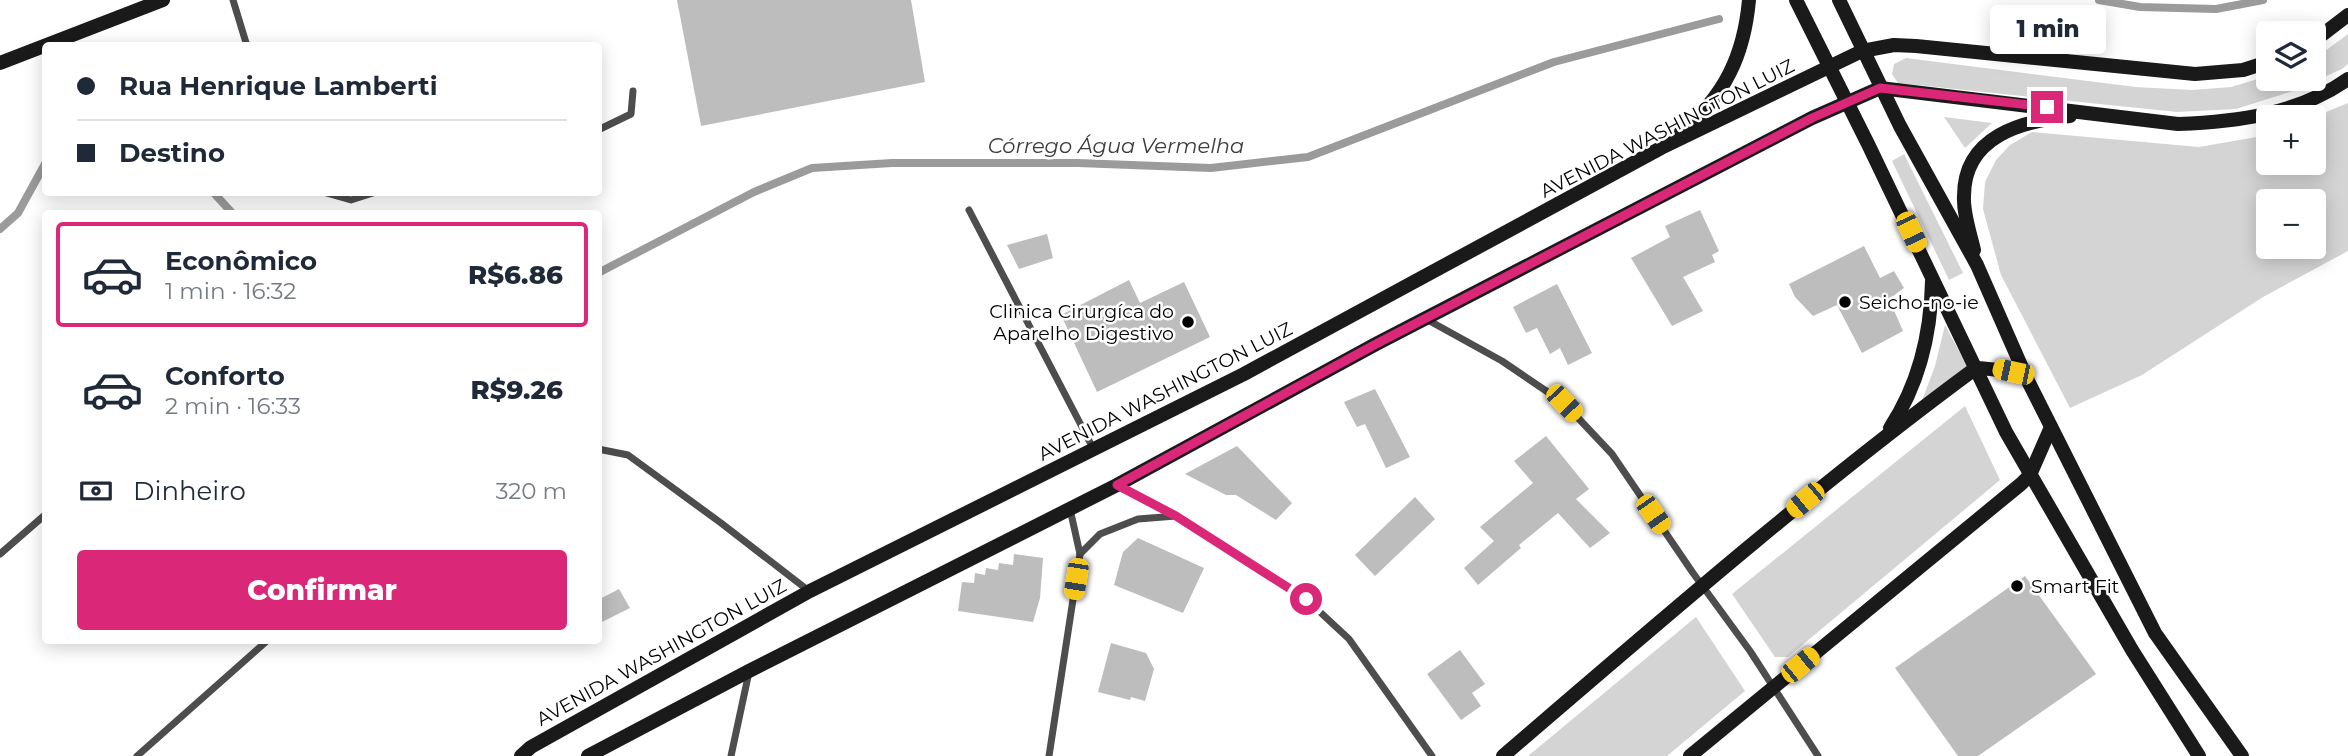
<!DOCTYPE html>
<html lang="pt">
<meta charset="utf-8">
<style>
body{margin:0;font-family:Montserrat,sans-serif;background:#f2f2f3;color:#1f2937;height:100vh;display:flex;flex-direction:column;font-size:26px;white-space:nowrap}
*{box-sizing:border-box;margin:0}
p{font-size:23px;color:#747a83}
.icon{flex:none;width:38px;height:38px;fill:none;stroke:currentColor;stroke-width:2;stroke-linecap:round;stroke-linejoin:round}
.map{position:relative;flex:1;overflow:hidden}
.panel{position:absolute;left:42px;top:210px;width:560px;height:434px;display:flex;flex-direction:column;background:#fff;border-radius:7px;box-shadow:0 4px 18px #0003}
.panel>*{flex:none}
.hud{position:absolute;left:42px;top:42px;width:560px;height:154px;border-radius:7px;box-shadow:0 4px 18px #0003;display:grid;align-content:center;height:154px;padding:0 35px;background:#fff}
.buttons{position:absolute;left:2256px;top:21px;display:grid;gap:14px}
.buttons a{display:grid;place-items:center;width:70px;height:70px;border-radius:7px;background:#fff;box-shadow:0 4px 18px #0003;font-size:35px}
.end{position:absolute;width:32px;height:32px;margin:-16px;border:9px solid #db2777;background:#fff;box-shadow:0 0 0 4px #fff}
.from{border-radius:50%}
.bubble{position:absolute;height:49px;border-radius:7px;background:#fff;box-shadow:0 4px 18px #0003;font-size:23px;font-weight:800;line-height:49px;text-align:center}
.car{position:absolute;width:21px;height:42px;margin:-21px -10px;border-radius:9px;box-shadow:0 0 5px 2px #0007;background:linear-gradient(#f5c518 24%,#345 0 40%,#f5c518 0 76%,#345 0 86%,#f5c518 0)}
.hud b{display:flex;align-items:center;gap:24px;height:66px;font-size:26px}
.hud b+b{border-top:2px solid #e0e1e3}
.hud i{width:18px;height:18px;background:#1f2937}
ul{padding:12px 0 0;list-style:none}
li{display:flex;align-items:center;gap:21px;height:105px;margin:0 14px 10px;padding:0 21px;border:4px solid transparent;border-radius:7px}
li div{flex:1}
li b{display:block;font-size:26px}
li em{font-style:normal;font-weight:800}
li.current{border-color:#db2777}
li>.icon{width:63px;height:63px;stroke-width:1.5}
.pay{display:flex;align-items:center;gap:18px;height:77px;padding:0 35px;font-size:26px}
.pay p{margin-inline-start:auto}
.action{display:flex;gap:14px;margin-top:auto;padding:14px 35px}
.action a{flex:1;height:80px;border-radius:7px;background:#db2777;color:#fff;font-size:28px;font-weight:800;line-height:80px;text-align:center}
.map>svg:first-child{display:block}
.green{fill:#d4d4d4;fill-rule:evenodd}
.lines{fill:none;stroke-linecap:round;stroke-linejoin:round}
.stream{stroke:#9b9b9b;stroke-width:8}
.building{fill:#bdbdbd}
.street{stroke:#4d4d4d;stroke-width:7}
.secondary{stroke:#1a1a1a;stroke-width:14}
.route{stroke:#db2777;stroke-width:9}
.poi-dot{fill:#000;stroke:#fff;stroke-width:2.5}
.labels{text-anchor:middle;stroke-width:5;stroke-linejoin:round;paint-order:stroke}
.street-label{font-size:19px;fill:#000;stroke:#fff}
.poi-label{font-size:19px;fill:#000;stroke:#fff;text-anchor:start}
.water-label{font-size:21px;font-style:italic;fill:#3c3c3c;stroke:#fff}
</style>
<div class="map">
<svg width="2348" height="756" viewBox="0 0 2348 756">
<rect width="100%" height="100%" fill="#fff"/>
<!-- green -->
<g class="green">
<path d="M2348,34V64L2342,69L2293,91L2236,109L2177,112L1898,83L1892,74L1894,64L1906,58L2136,87L2192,90L2231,87L2268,76V79H2314V57L2325,51Z"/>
<path d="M2348,103V251L2263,297L2142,375L2070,408L2001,275L1983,209L1985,182L1996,160L2010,145L2032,132L2199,147L2268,135V163H2314V117ZM2314,201V247H2268V201Z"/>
<path d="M1944,117L1992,123L1965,148Z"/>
<path d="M1904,154L1963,273L1949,280L1892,161Z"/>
<path d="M1945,325L1967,366L1917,414L1935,366Z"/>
<path d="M1965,406L2000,480L1788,657H1775L1732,594Z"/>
<path d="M1696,617L1745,691L1667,756H1528Z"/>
</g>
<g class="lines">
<!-- stream -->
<g class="stream">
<path d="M2099,0L2140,7L2216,9L2263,0"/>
<path d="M213,192L233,214"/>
<path d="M0,229L18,213L46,162"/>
<path d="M598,273L754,192L812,168L892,163H1078L1211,168L1308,157L1554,62L1719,19"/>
</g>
</g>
<!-- building -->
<g class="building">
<path d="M677,0H911L925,82L701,126Z"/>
<path d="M1700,210L1719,251L1712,255L1715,262L1683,277L1703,311L1672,326L1631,258L1670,237L1665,226Z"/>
<path d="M1047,234L1053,258L1019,269L1007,245Z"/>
<path d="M1864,246L1880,278L1894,271L1904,288L1889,299L1903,331L1862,353L1837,305L1813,316L1795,297L1789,284Z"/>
<path d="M1129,280L1140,303L1184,282L1210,337L1097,392L1061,315Z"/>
<path d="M1557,284L1592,353L1568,365L1560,348L1550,354L1537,328L1526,333L1513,307Z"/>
<path d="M1375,389L1410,457L1386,468L1365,424L1357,427L1344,402Z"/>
<path d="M1546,436L1589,489L1576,499L1610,533L1590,548L1558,513L1519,545L1521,548L1478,585L1464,568L1494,541L1480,527L1533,483L1514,461Z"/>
<path d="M1237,446L1292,503L1276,520L1236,495H1226L1185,474Z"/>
<path d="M1415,497L1435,519L1375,576L1355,555Z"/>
<path d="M1138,538L1204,568L1183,613L1114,585L1123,552Z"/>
<path d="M1014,554L1043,558L1040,598L1033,622L958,611L962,582L974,583L975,573L985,575L986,568L998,570L999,563L1013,565Z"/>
<path d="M2025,576L2096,674L1978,756H1958L1895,668Z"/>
<path d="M619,589L630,608L598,624V600Z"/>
<path d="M1111,643L1146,653L1154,669L1145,701L1131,697L1130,700L1098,692Z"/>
<path d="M1460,650L1485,684L1472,693L1481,706L1461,720L1427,674Z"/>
</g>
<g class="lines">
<!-- street -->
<g class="street">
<path d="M233,0L247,46"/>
<path d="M598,130L631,114L633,91"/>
<path d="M323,192L351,200L376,192"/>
<path d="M969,210L1094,450"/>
<path d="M1426,319L1502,361L1564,403L1612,454L1693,573L1750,651L1818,756"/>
<path d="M598,449L628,455L721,523L809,591"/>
<path d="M1117,485L1176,516L1306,599L1349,639L1432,756"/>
<path d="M0,554L46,514"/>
<path d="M1080,554L1100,534L1138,519L1176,516"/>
<path d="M137,756L268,640"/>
<path d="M731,756L749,672"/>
<path d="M1049,756L1080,554L1070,509"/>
</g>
<!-- secondary -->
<g class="secondary">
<path d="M1796,0L1868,144L2006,432L2132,650L2199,756"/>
<path d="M1839,0L1900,126L1977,265L2027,379L2155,633L2242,756"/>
<path d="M2314,41L2348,15"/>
<path d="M0,63L163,0"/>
<path d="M1681,132C1725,96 1744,55 1749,0"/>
<path d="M1974,250C1970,233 1963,213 1964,196C1964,136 2022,121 2070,116"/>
<path d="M1976,368C1995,369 2010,371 2027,379"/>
<path d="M1890,428C1919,384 1931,333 1932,281"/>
<path d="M521,756L531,747L810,591L1244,374L1661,148L1862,51L1894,45L1916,46L2195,74L2243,70L2268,62"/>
<path d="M588,756L749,671L1117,485L1376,344L1812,118L1880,88L2178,124C2236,122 2299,114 2348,79"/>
<path d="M1503,756C1658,623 1812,489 1976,368"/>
<path d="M1690,756L2021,484L2030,475L2051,427"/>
</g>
</g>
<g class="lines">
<!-- route -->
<path class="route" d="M1306,599L1176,516L1117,485L1376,344L1812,118L1880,88L2047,107"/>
</g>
<!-- markers -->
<g class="poi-dot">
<circle cx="1845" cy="302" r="7"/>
<circle cx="1188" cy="322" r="7"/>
<circle cx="2017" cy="586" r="7"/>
</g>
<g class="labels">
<!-- street labels -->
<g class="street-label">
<text transform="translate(1667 128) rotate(-27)" y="7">AVENIDA WASHINGTON LUIZ</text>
<text transform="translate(1165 391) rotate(-27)" y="7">AVENIDA WASHINGTON LUIZ</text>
<text transform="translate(661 652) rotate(-29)" y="7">AVENIDA WASHINGTON LUIZ</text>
</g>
<!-- poi labels -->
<g class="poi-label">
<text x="1859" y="309">Seicho-no-ie</text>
<text x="1174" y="318" text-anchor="end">Clinica Cirurgíca do<tspan x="1174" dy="22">Aparelho Digestivo</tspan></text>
<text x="2031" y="593">Smart Fit</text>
</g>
<!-- water labels -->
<g class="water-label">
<text x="1116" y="153">Córrego Água Vermelha</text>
</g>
</g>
</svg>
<div class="buttons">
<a><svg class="icon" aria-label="layers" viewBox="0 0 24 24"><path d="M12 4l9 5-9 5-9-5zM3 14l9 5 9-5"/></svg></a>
<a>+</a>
<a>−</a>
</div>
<i class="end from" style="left:1306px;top:599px"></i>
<i class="end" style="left:2047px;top:107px"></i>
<div class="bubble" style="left:1990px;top:5px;width:116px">1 min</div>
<i class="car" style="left:1911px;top:232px;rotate:155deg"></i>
<i class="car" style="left:2013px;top:372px;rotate:282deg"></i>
<i class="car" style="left:1564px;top:403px;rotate:136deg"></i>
<i class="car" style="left:1805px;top:500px;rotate:230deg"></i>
<i class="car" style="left:1653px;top:514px;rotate:145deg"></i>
<i class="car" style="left:1076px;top:579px;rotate:189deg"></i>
<i class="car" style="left:1800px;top:665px;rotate:51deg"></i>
<div class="hud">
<b><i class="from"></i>Rua Henrique Lamberti</b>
<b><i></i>Destino</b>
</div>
<section class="panel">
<ul>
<li class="current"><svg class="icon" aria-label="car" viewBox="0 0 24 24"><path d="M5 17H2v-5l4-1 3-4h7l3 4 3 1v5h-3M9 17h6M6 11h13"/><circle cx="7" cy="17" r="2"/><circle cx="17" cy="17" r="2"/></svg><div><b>Econômico</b><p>1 min · 16:32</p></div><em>R$6.86</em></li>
<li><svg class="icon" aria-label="car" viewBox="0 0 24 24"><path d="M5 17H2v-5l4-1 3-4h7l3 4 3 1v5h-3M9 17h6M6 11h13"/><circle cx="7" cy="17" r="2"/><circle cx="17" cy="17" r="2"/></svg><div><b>Conforto</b><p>2 min · 16:33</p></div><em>R$9.26</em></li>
</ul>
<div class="pay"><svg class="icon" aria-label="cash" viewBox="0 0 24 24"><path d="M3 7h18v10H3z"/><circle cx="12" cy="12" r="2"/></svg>Dinheiro<p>320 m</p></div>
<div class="action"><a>Confirmar</a></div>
</section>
</div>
